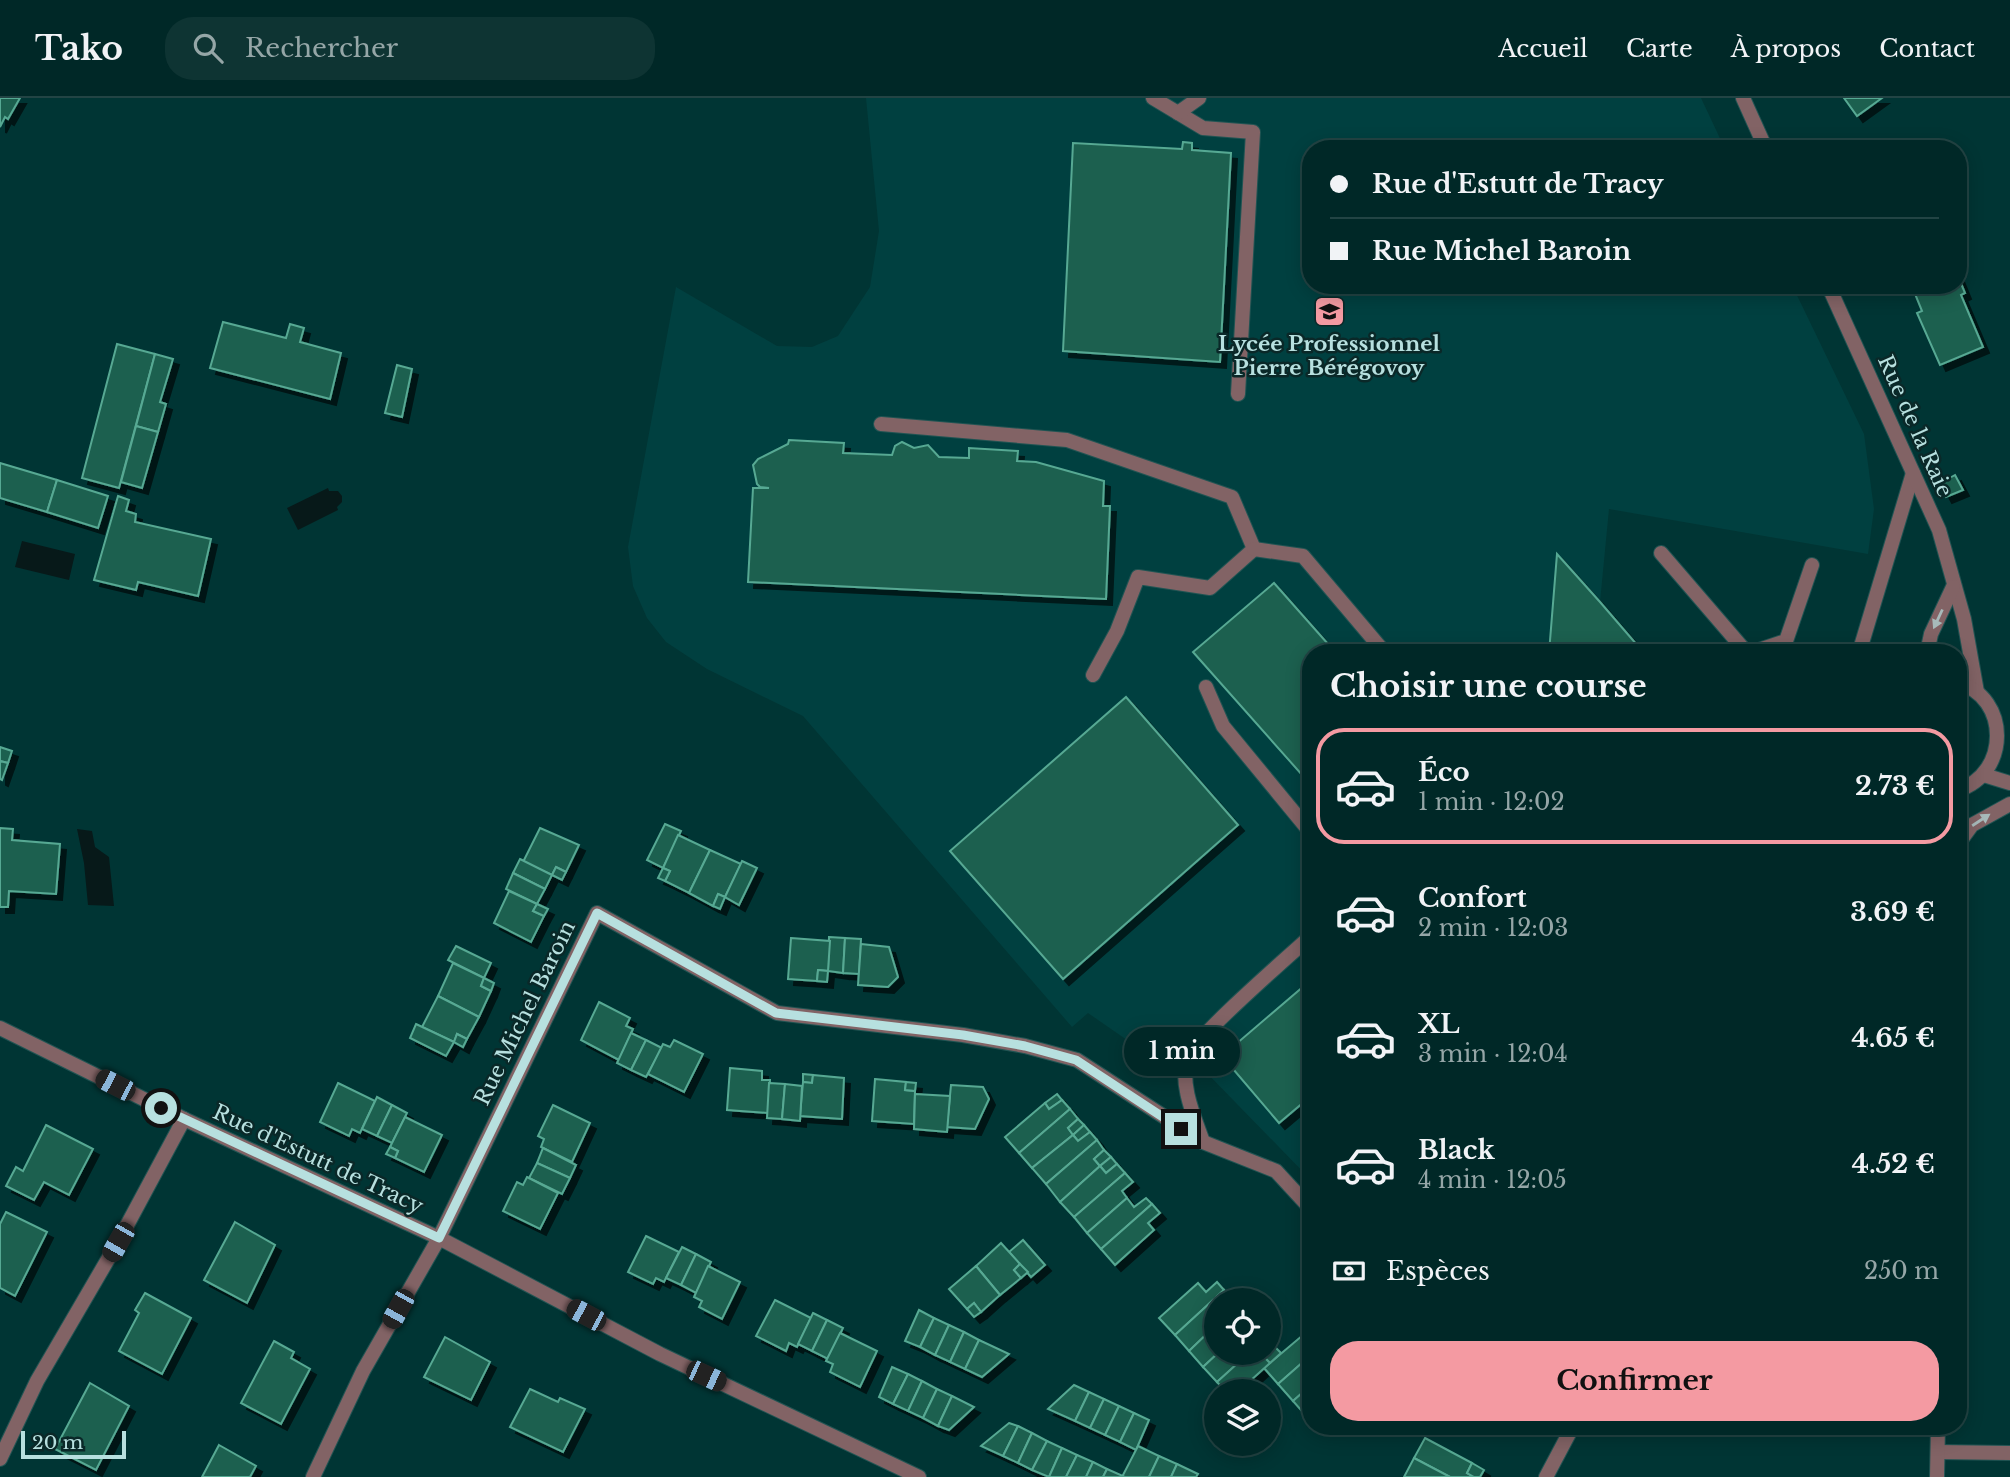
<!DOCTYPE html>
<html lang="fr">
<meta charset="utf-8">
<style>
body{margin:0;font-family:"Libre Baskerville",serif;background:#0e3433;color:#f1f3f6;height:100vh;display:flex;flex-direction:column;font-size:26px;white-space:nowrap}
*{box-sizing:border-box;margin:0}
p{font-size:23px;color:#95a6a7}
.icon{flex:none;width:38px;height:38px;fill:none;stroke:currentColor;stroke-width:2;stroke-linecap:round;stroke-linejoin:round}
.map{position:relative;flex:1;overflow:hidden}
.side{position:absolute;left:1302px;top:546px;width:665px;height:791px;display:flex;flex-direction:column;background:#002827;border-radius:28px;box-shadow:0 4px 18px #0003,0 0 0 2px #244}
.side>*{flex:none}
.banner{position:absolute;left:1302px;top:42px;width:665px;height:154px;border-radius:28px;box-shadow:0 4px 18px #0003,0 0 0 2px #244;display:grid;align-content:center;height:154px;padding:0 28px;background:#002827}
.fabs{position:absolute;left:1204px;top:1190px;display:grid;gap:14px}
.fabs a{display:grid;place-items:center;width:77px;height:77px;border-radius:50%;background:#002827;box-shadow:0 4px 18px #0003,0 0 0 2px #244;font-size:35px}
.scale{position:absolute;left:21px;bottom:18px;width:105px;box-sizing:border-box;padding-left:7px;border:4px solid #b7e0df;border-top:0;font-size:19px;line-height:24px;white-space:nowrap;color:#b7e0df;-webkit-text-stroke:5px #0a2828;paint-order:stroke}
.end{position:absolute;width:32px;height:32px;margin:-16px;border:9px solid #b7e0df;background:#111;box-shadow:0 0 0 4px #111}
.from{border-radius:50%}
.bubble{position:absolute;height:49px;border-radius:24px;background:#002827;box-shadow:0 4px 18px #0003,0 0 0 2px #244;font-size:23px;font-weight:800;line-height:49px;text-align:center}
.car{position:absolute;width:21px;height:42px;margin:-21px -10px;border-radius:9px;box-shadow:0 0 5px 2px #0007;background:linear-gradient(#222 24%,#8ab4d8 0 40%,#222 0 76%,#8ab4d8 0 86%,#222 0)}
.banner b{display:flex;align-items:center;gap:24px;height:66px;font-size:26px}
.banner b+b{border-top:2px solid #244}
.banner i{width:18px;height:18px;background:#f1f3f6}
ul{padding:0;list-style:none}
li{display:flex;align-items:center;gap:21px;height:116px;margin:0 14px 10px;padding:0 14px;border:4px solid transparent;border-radius:28px}
li div{flex:1}
li b{display:block;font-size:26px}
li em{font-style:normal;font-weight:800}
li.current{border-color:#f49aa2}
li>.icon{width:63px;height:63px;stroke-width:1.5}
h2{padding:0 28px;font-size:32px;line-height:84px}
.pay{display:flex;align-items:center;gap:18px;height:77px;padding:0 28px;font-size:26px}
.pay p{margin-inline-start:auto}
.cta{display:flex;gap:14px;margin-top:auto;padding:14px 28px}
.cta a{flex:1;height:80px;border-radius:28px;background:#f49aa2;color:#111;font-size:28px;font-weight:800;line-height:80px;text-align:center}
header{display:flex;align-items:center;gap:42px;box-sizing:border-box;height:98px;padding:0 35px;background:#002827;border-bottom:2px solid #244}
header strong{font-size:33px}
nav{display:flex;gap:38px;margin-inline-start:auto;font-size:24px}
.search{width:490px;height:63px;background:#0e3433;display:flex;align-items:center;gap:18px;box-sizing:border-box;padding:0 24px;border-radius:28px;color:#95a6a7;font-size:26px}
.map>svg:first-child{display:block}
.built{fill:#004040}
.water{fill:#071919}
.building{fill:#1f6050;stroke:#57a993;stroke-width:2;filter:url(#shadow)}
.lines{fill:none;stroke-linecap:round;stroke-linejoin:round}
.service-casing{stroke:#215453;stroke-width:16}
.minor-casing{stroke:#215453;stroke-width:16}
.tertiary-casing{stroke:#215453;stroke-width:16}
.service{stroke:#826365;stroke-width:14}
.minor{stroke:#826365;stroke-width:14}
.tertiary{stroke:#826365;stroke-width:14}
.oneway{fill:#a7baba}
.route{stroke:#b7e0df;stroke-width:9}
.labels{text-anchor:middle;stroke-width:5;stroke-linejoin:round;paint-order:stroke}
.poi-label{font-size:21px;font-weight:bold;fill:#b7e0df;stroke:#0a2828}
.street-label{font-size:21px;fill:#b7e0df;stroke:#0a2828}
</style>
<header>
<strong>Tako</strong>
<div class="search"><svg class="icon" aria-label="search" viewBox="0 0 24 24"><circle cx="10" cy="10" r="6"/><path d="M15 15l6 6"/></svg>Rechercher</div>
<nav><a>Accueil</a><a>Carte</a><a>À propos</a><a>Contact</a></nav>
</header>
<div class="map">
<svg width="2010" height="1379" viewBox="0 0 2010 1379">
<defs>
<filter id="shadow"><feDropShadow dx="6" dy="6" stdDeviation="0" flood-color="#0009"/></filter>
</defs>
<rect width="100%" height="100%" fill="#003534"/>
<!-- built -->
<path class="built" d="M866,0H1701L1725,51H1311V187H1792L1864,336L1874,411L1868,456L1609,411L1600,504L1644,555H1311V1082L1202,970L1197,979L1179,978L1088,915L1072,929L803,618L707,571L666,544L647,520L633,488L628,449L676,189L777,248L812,249L838,238L870,189L879,133Z"/>
<!-- water -->
<g class="water">
<path d="M328,390L329,393H338L342,398V404L337,409L338,412L298,432L287,410Z"/>
<path d="M22,443L75,456L69,482L15,469Z"/>
<path d="M77,731L92,733L95,749L109,759L114,808L88,807L84,765Z"/>
</g>
<!-- building -->
<g class="building">
<path d="M0,0H20L8,21L5,19L0,29Z"/>
<path d="M1844,0H1882L1857,18Z"/>
<path d="M1183,44L1192,45V52L1231,55L1220,264L1063,253L1073,45L1182,51Z"/>
<path d="M1958,178L1965,195L1961,197L1983,249L1940,267L1917,215L1922,213L1913,191L1921,187H1958Z"/>
<path d="M223,224L286,240L290,226L304,230L300,244L341,255L330,301L210,270Z"/>
<path d="M117,246L155,256L119,390L82,380Z"/>
<path d="M155,256L173,261L160,304L166,306L158,334L136,328Z"/>
<path d="M397,267L412,271L402,319L385,315Z"/>
<path d="M136,328L158,334L142,390L121,384Z"/>
<path d="M789,342L844,345L843,355L892,357L895,348L902,344L914,350L928,347L939,359L969,360V350L1018,353L1017,363L1036,364L1104,383L1103,408H1110L1106,501L748,484L753,390H769L760,389L757,386L753,367L758,361L788,346Z"/>
<path d="M0,365L57,382L47,414L0,400Z"/>
<path d="M1955,377L1963,392L1946,399L1939,386Z"/>
<path d="M57,382L108,398L98,430L47,414Z"/>
<path d="M118,398L129,402L126,413L136,416L135,424L211,441L198,498L138,484L136,492L94,482Z"/>
<path d="M1557,456L1600,504L1644,555H1549Z"/>
<path d="M1274,485L1336,555H1311V687L1193,554Z"/>
<path d="M1126,599L1238,727L1063,881L950,753Z"/>
<path d="M0,649L12,653L8,665L0,663Z"/>
<path d="M0,663L8,665L2,682L0,681Z"/>
<path d="M665,726L681,733L663,770L647,762Z"/>
<path d="M0,730L13,731L12,742L60,746L56,796L9,793L8,809H0Z"/>
<path d="M540,730L579,747L566,774L556,769L552,777L523,764Z"/>
<path d="M678,737L710,752L689,795L665,783L670,773L663,770Z"/>
<path d="M710,752L741,766L725,799L718,796L713,808L689,795Z"/>
<path d="M520,761L552,777L545,791L513,775Z"/>
<path d="M742,763L757,770L739,807L725,799Z"/>
<path d="M556,769L566,774L562,782L552,777Z"/>
<path d="M663,770L670,773L665,783L658,780Z"/>
<path d="M513,775L545,791L537,806L506,791Z"/>
<path d="M509,793L537,806L533,813L544,818L531,844L494,825Z"/>
<path d="M718,796L725,799L720,811L713,808Z"/>
<path d="M537,806L548,811L544,818L533,813Z"/>
<path d="M829,839L845,840L843,875L828,873Z"/>
<path d="M791,840L830,843L828,873L818,872L817,883L788,881Z"/>
<path d="M845,840L861,841L859,876L843,875Z"/>
<path d="M861,846L889,849L898,879L888,889L858,887Z"/>
<path d="M456,848L491,865L484,880L448,862Z"/>
<path d="M453,865L484,880L481,888L491,893L479,919L438,898Z"/>
<path d="M818,872L828,873L827,884L817,883Z"/>
<path d="M484,880L494,885L491,893L481,888Z"/>
<path d="M1311,882V998L1279,1025L1222,958Z"/>
<path d="M438,898L479,919L467,941L457,936L454,944L422,929Z"/>
<path d="M599,904L630,920L626,928L633,931L619,962L581,942Z"/>
<path d="M416,926L454,944L446,958L410,940Z"/>
<path d="M631,935L646,942L631,972L617,965Z"/>
<path d="M457,936L467,941L463,949L454,944Z"/>
<path d="M646,942L662,950L646,979L631,972Z"/>
<path d="M674,942L703,956L684,994L648,976L663,946L670,949Z"/>
<path d="M730,970L762,973V982H770L768,1015L727,1012Z"/>
<path d="M803,976L813,977L812,985L803,984Z"/>
<path d="M813,977L844,980L842,1021L800,1018L803,984L812,985Z"/>
<path d="M875,981L906,984L905,992L915,993L914,1026L872,1023Z"/>
<path d="M906,984L916,985L915,993L905,992Z"/>
<path d="M338,985L375,1003L360,1035L352,1031L349,1038L320,1024Z"/>
<path d="M769,985L785,986L782,1021L767,1020Z"/>
<path d="M785,986L802,988L800,1023L782,1021Z"/>
<path d="M951,987L983,989L989,1001L975,1031L947,1029Z"/>
<path d="M915,996L950,998L947,1034L914,1031Z"/>
<path d="M1057,996L1062,1002L1049,1011L1045,1005Z"/>
<path d="M377,999L392,1007L377,1038L362,1031Z"/>
<path d="M1062,1002L1070,1011L1019,1055L1005,1039L1045,1005L1049,1011Z"/>
<path d="M392,1007L407,1015L392,1045L377,1038Z"/>
<path d="M553,1007L590,1025L572,1064L541,1049L544,1041L538,1038Z"/>
<path d="M1070,1011L1078,1021L1068,1030L1073,1037L1032,1070L1019,1055Z"/>
<path d="M405,1019L442,1037L424,1074L395,1060L398,1053L390,1049Z"/>
<path d="M1078,1021L1084,1027L1073,1037L1068,1030Z"/>
<path d="M46,1027L93,1051L69,1097L44,1084L34,1102L6,1088L16,1069L23,1073Z"/>
<path d="M1084,1027L1090,1034L1078,1043L1073,1037Z"/>
<path d="M1090,1034L1097,1042L1046,1086L1032,1070L1073,1037L1078,1043Z"/>
<path d="M1097,1042L1104,1052L1094,1061L1100,1068L1060,1104L1046,1086Z"/>
<path d="M390,1049L398,1053L395,1060L386,1056Z"/>
<path d="M543,1050L576,1067L570,1080L537,1065Z"/>
<path d="M1104,1052L1111,1059L1100,1068L1094,1061Z"/>
<path d="M1111,1059L1117,1066L1106,1075L1100,1068Z"/>
<path d="M537,1065L570,1080L562,1096L529,1080Z"/>
<path d="M1117,1066L1125,1075L1074,1119L1060,1104L1100,1068L1106,1075Z"/>
<path d="M1125,1075L1133,1084L1122,1093L1127,1100L1087,1135L1074,1119Z"/>
<path d="M527,1079L558,1095L540,1131L503,1113L517,1084L523,1087Z"/>
<path d="M1127,1100L1134,1109L1146,1100L1152,1106L1101,1151L1087,1135Z"/>
<path d="M1152,1106L1160,1115L1148,1125L1154,1132L1115,1167L1101,1151Z"/>
<path d="M6,1114L47,1134L15,1198L0,1190V1126Z"/>
<path d="M235,1124L275,1147L247,1205L204,1182Z"/>
<path d="M646,1138L679,1154L664,1184L656,1180L653,1186L628,1174Z"/>
<path d="M1023,1142L1045,1167L1031,1179L1009,1154Z"/>
<path d="M1001,1145L1020,1166L1014,1172L1021,1180L1000,1197L976,1168Z"/>
<path d="M682,1149L696,1156L681,1187L666,1180Z"/>
<path d="M696,1156L711,1164L696,1195L681,1187Z"/>
<path d="M1020,1166L1028,1174L1021,1180L1014,1172Z"/>
<path d="M708,1168L740,1184L722,1221L699,1209L702,1203L694,1199Z"/>
<path d="M976,1168L1000,1197L981,1214L974,1205L967,1211L949,1191Z"/>
<path d="M1217,1184L1224,1192L1175,1237L1159,1220L1198,1185L1206,1194Z"/>
<path d="M1224,1192L1231,1200L1229,1202H1216V1227L1189,1253L1175,1237Z"/>
<path d="M145,1195L191,1220L162,1276L119,1253L139,1215L135,1212Z"/>
<path d="M775,1202L811,1220L797,1249L789,1245L786,1253L756,1238Z"/>
<path d="M974,1205L981,1214L974,1219L967,1211Z"/>
<path d="M919,1212L934,1220L920,1249L905,1243Z"/>
<path d="M813,1215L827,1222L812,1253L798,1246Z"/>
<path d="M934,1220L949,1227L935,1257L920,1249Z"/>
<path d="M827,1222L843,1230L828,1261L812,1253Z"/>
<path d="M949,1227L964,1234L950,1264L935,1257Z"/>
<path d="M1216,1227V1255H1218L1203,1269L1189,1253Z"/>
<path d="M964,1234L979,1242L965,1271L950,1264Z"/>
<path d="M840,1235L877,1253L860,1289L830,1274L833,1266L826,1263Z"/>
<path d="M1303,1237L1311,1244V1257L1278,1286L1264,1270Z"/>
<path d="M445,1239L490,1264L471,1302L424,1279Z"/>
<path d="M979,1242L1009,1256L982,1279L965,1271Z"/>
<path d="M274,1243L294,1254L291,1260L310,1271L281,1326L241,1305Z"/>
<path d="M1274,1248L1281,1255L1270,1265L1263,1258Z"/>
<path d="M1218,1255H1249L1217,1284L1203,1269Z"/>
<path d="M1249,1255H1267L1263,1258L1270,1265L1239,1293H1225L1217,1284Z"/>
<path d="M1311,1257V1287L1293,1303L1278,1286Z"/>
<path d="M892,1269L908,1276L893,1306L879,1299Z"/>
<path d="M908,1276L922,1283L908,1313L893,1306Z"/>
<path d="M922,1283L937,1291L923,1320L908,1313Z"/>
<path d="M90,1285L129,1308L96,1372L55,1351Z"/>
<path d="M1074,1287L1089,1294L1075,1323L1048,1311Z"/>
<path d="M1311,1287V1318L1308,1320L1293,1303Z"/>
<path d="M530,1291L558,1304L560,1300L585,1311L563,1354L510,1329Z"/>
<path d="M937,1291L952,1298L938,1328L923,1320Z"/>
<path d="M1089,1294L1104,1301L1090,1330L1075,1323Z"/>
<path d="M952,1298L974,1309L949,1332L938,1328Z"/>
<path d="M1104,1301L1119,1308L1105,1337L1090,1330Z"/>
<path d="M1119,1308L1134,1315L1120,1344L1105,1337Z"/>
<path d="M1134,1315L1149,1322L1136,1352L1120,1344Z"/>
<path d="M1009,1325L1018,1328L1003,1358L981,1348Z"/>
<path d="M1018,1328L1032,1335L1018,1365L1003,1358Z"/>
<path d="M1032,1335L1047,1343L1032,1372L1018,1365Z"/>
<path d="M1425,1340L1472,1365L1467,1375L1474,1379H1450L1414,1360Z"/>
<path d="M1047,1343L1062,1350L1049,1379L1032,1372Z"/>
<path d="M219,1347L256,1368L250,1379H202Z"/>
<path d="M1138,1348L1159,1358L1149,1379H1122Z"/>
<path d="M1062,1350L1077,1357L1066,1379H1049Z"/>
<path d="M1077,1357L1093,1364L1086,1379H1066Z"/>
<path d="M1159,1358L1177,1366L1171,1379H1149Z"/>
<path d="M1414,1360L1450,1379H1404Z"/>
<path d="M1093,1364L1107,1371L1103,1379H1086Z"/>
<path d="M1472,1365L1484,1372L1480,1379H1474L1467,1375Z"/>
<path d="M1177,1366L1198,1376L1196,1379H1171Z"/>
<path d="M1107,1371L1123,1378L1122,1379H1103Z"/>
</g>
<g class="lines">
<defs>
<g id="service">
<path d="M1153,0L1203,30L1253,34L1238,296"/>
<path d="M1178,15L1199,0"/>
<path d="M881,326L1067,342L1232,399L1254,451L1210,490L1138,479L1117,533L1093,577"/>
<path d="M1254,451L1303,458L1385,555"/>
<path d="M1661,455L1747,555"/>
<path d="M1750,555L1786,543L1812,467"/>
<path d="M1859,555L1913,375"/>
<path d="M1206,589L1223,628L1311,735"/>
<path d="M1203,1044C1194,1018 1180,988 1187,960C1192,942 1291,856 1311,838"/>
<path d="M1938,1354L2010,1355"/>
</g>
<g id="minor">
<path d="M0,930L184,1021L439,1140L660,1256L919,1379"/>
<path d="M0,1361L37,1283L118,1144L184,1021"/>
<path d="M313,1379L363,1273L439,1140L597,815L777,915L963,937L1025,948L1077,962L1203,1044L1276,1073L1311,1111"/>
<path d="M1546,1379L1573,1328"/>
</g>
<g id="tertiary">
<path d="M1743,0L1766,51"/>
<path d="M1828,187L1939,432L1964,521L1977,594"/>
<path d="M1927,555L1931,536L1953,489"/>
<path d="M1958,585C2010,599 2010,676 1958,692"/>
<path d="M1984,677L2010,685"/>
<path d="M1958,717L1961,691"/>
<path d="M1958,746L1972,727L2010,706"/>
<path d="M1937,1379L1938,1328"/>
</g>
</defs>
<!-- service casing -->
<use href="#service" class="service-casing"/>
<!-- minor casing -->
<use href="#minor" class="minor-casing"/>
<!-- tertiary casing -->
<use href="#tertiary" class="tertiary-casing"/>
<!-- service -->
<use href="#service" class="service"/>
<!-- minor -->
<use href="#minor" class="minor"/>
<!-- tertiary -->
<use href="#tertiary" class="tertiary"/>
</g>
<!-- one-way arrows -->
<defs><path id="oneway-solid" d="M-6-.8H1V-3.2L6.5 0L1 3.2V.8H-6Z" transform="scale(1.75)"/></defs>
<g class="oneway">
<use href="#oneway-solid" transform="translate(1938 521) rotate(115)"/>
<use href="#oneway-solid" transform="translate(1981 722) rotate(-33)"/>
</g>
<g class="lines">
<!-- route -->
<path class="route" d="M161,1010L439,1140L597,815L776,915L963,937L1025,948L1076,962L1181,1031"/>
</g>
<!-- icons -->
<defs>
<symbol id="school-square" viewBox="-11 -11 22 22"><rect x="-9" y="-9" width="18" height="18" rx="4" fill="#f49aa2" stroke="#0a2828"/><path d="M0-5L7-2L0 1L-7-2ZM-4 1L0 2.5L4 1V4Q0 6-4 4Z" fill="#111"/></symbol>
</defs>
<g fill-rule="evenodd">
<use href="#school-square" x="1312" y="196" width="35" height="35"/>
</g>
<g class="labels">
<!-- poi labels -->
<g class="poi-label">
<text x="1329" y="253">Lycée Professionnel<tspan x="1329" dy="24">Pierre Bérégovoy</tspan></text>
</g>
<!-- street labels -->
<g class="street-label">
<text transform="translate(1915 328) rotate(66)" y="7">Rue de la Raie</text>
<text transform="translate(525 915) rotate(-64)" y="7">Rue Michel Baroin</text>
<text transform="translate(318 1061) rotate(25)" y="7">Rue d'Estutt de Tracy</text>
</g>
</g>
</svg>
<div class="fabs">
<a><svg class="icon" aria-label="locate" viewBox="0 0 24 24"><circle cx="12" cy="12" r="6"/><path d="M12 2v4M12 18v4M2 12h4M18 12h4"/></svg></a>
<a><svg class="icon" aria-label="layers" viewBox="0 0 24 24"><path d="M12 4l9 5-9 5-9-5zM3 14l9 5 9-5"/></svg></a>
</div>
<div class="scale">20 m</div>
<i class="end from" style="left:161px;top:1010px"></i>
<i class="end" style="left:1181px;top:1031px"></i>
<div class="bubble" style="left:1124px;top:929px;width:116px">1 min</div>
<i class="car" style="left:115px;top:987px;rotate:297deg"></i>
<i class="car" style="left:118px;top:1144px;rotate:210deg"></i>
<i class="car" style="left:398px;top:1211px;rotate:209deg"></i>
<i class="car" style="left:586px;top:1217px;rotate:298deg"></i>
<i class="car" style="left:706px;top:1278px;rotate:115deg"></i>
<div class="banner">
<b><i class="from"></i>Rue d'Estutt de Tracy</b>
<b><i></i>Rue Michel Baroin</b>
</div>
<section class="side">
<h2>Choisir une course</h2>
<ul>
<li class="current"><svg class="icon" aria-label="car" viewBox="0 0 24 24"><path d="M5 17H2v-5l4-1 3-4h7l3 4 3 1v5h-3M9 17h6M6 11h13"/><circle cx="7" cy="17" r="2"/><circle cx="17" cy="17" r="2"/></svg><div><b>Éco</b><p>1 min · 12:02</p></div><em>2.73 €</em></li>
<li><svg class="icon" aria-label="car" viewBox="0 0 24 24"><path d="M5 17H2v-5l4-1 3-4h7l3 4 3 1v5h-3M9 17h6M6 11h13"/><circle cx="7" cy="17" r="2"/><circle cx="17" cy="17" r="2"/></svg><div><b>Confort</b><p>2 min · 12:03</p></div><em>3.69 €</em></li>
<li><svg class="icon" aria-label="car" viewBox="0 0 24 24"><path d="M5 17H2v-5l4-1 3-4h7l3 4 3 1v5h-3M9 17h6M6 11h13"/><circle cx="7" cy="17" r="2"/><circle cx="17" cy="17" r="2"/></svg><div><b>XL</b><p>3 min · 12:04</p></div><em>4.65 €</em></li>
<li><svg class="icon" aria-label="car" viewBox="0 0 24 24"><path d="M5 17H2v-5l4-1 3-4h7l3 4 3 1v5h-3M9 17h6M6 11h13"/><circle cx="7" cy="17" r="2"/><circle cx="17" cy="17" r="2"/></svg><div><b>Black</b><p>4 min · 12:05</p></div><em>4.52 €</em></li>
</ul>
<div class="pay"><svg class="icon" aria-label="cash" viewBox="0 0 24 24"><path d="M3 7h18v10H3z"/><circle cx="12" cy="12" r="2"/></svg>Espèces<p>250 m</p></div>
<div class="cta"><a>Confirmer</a></div>
</section>
</div>
